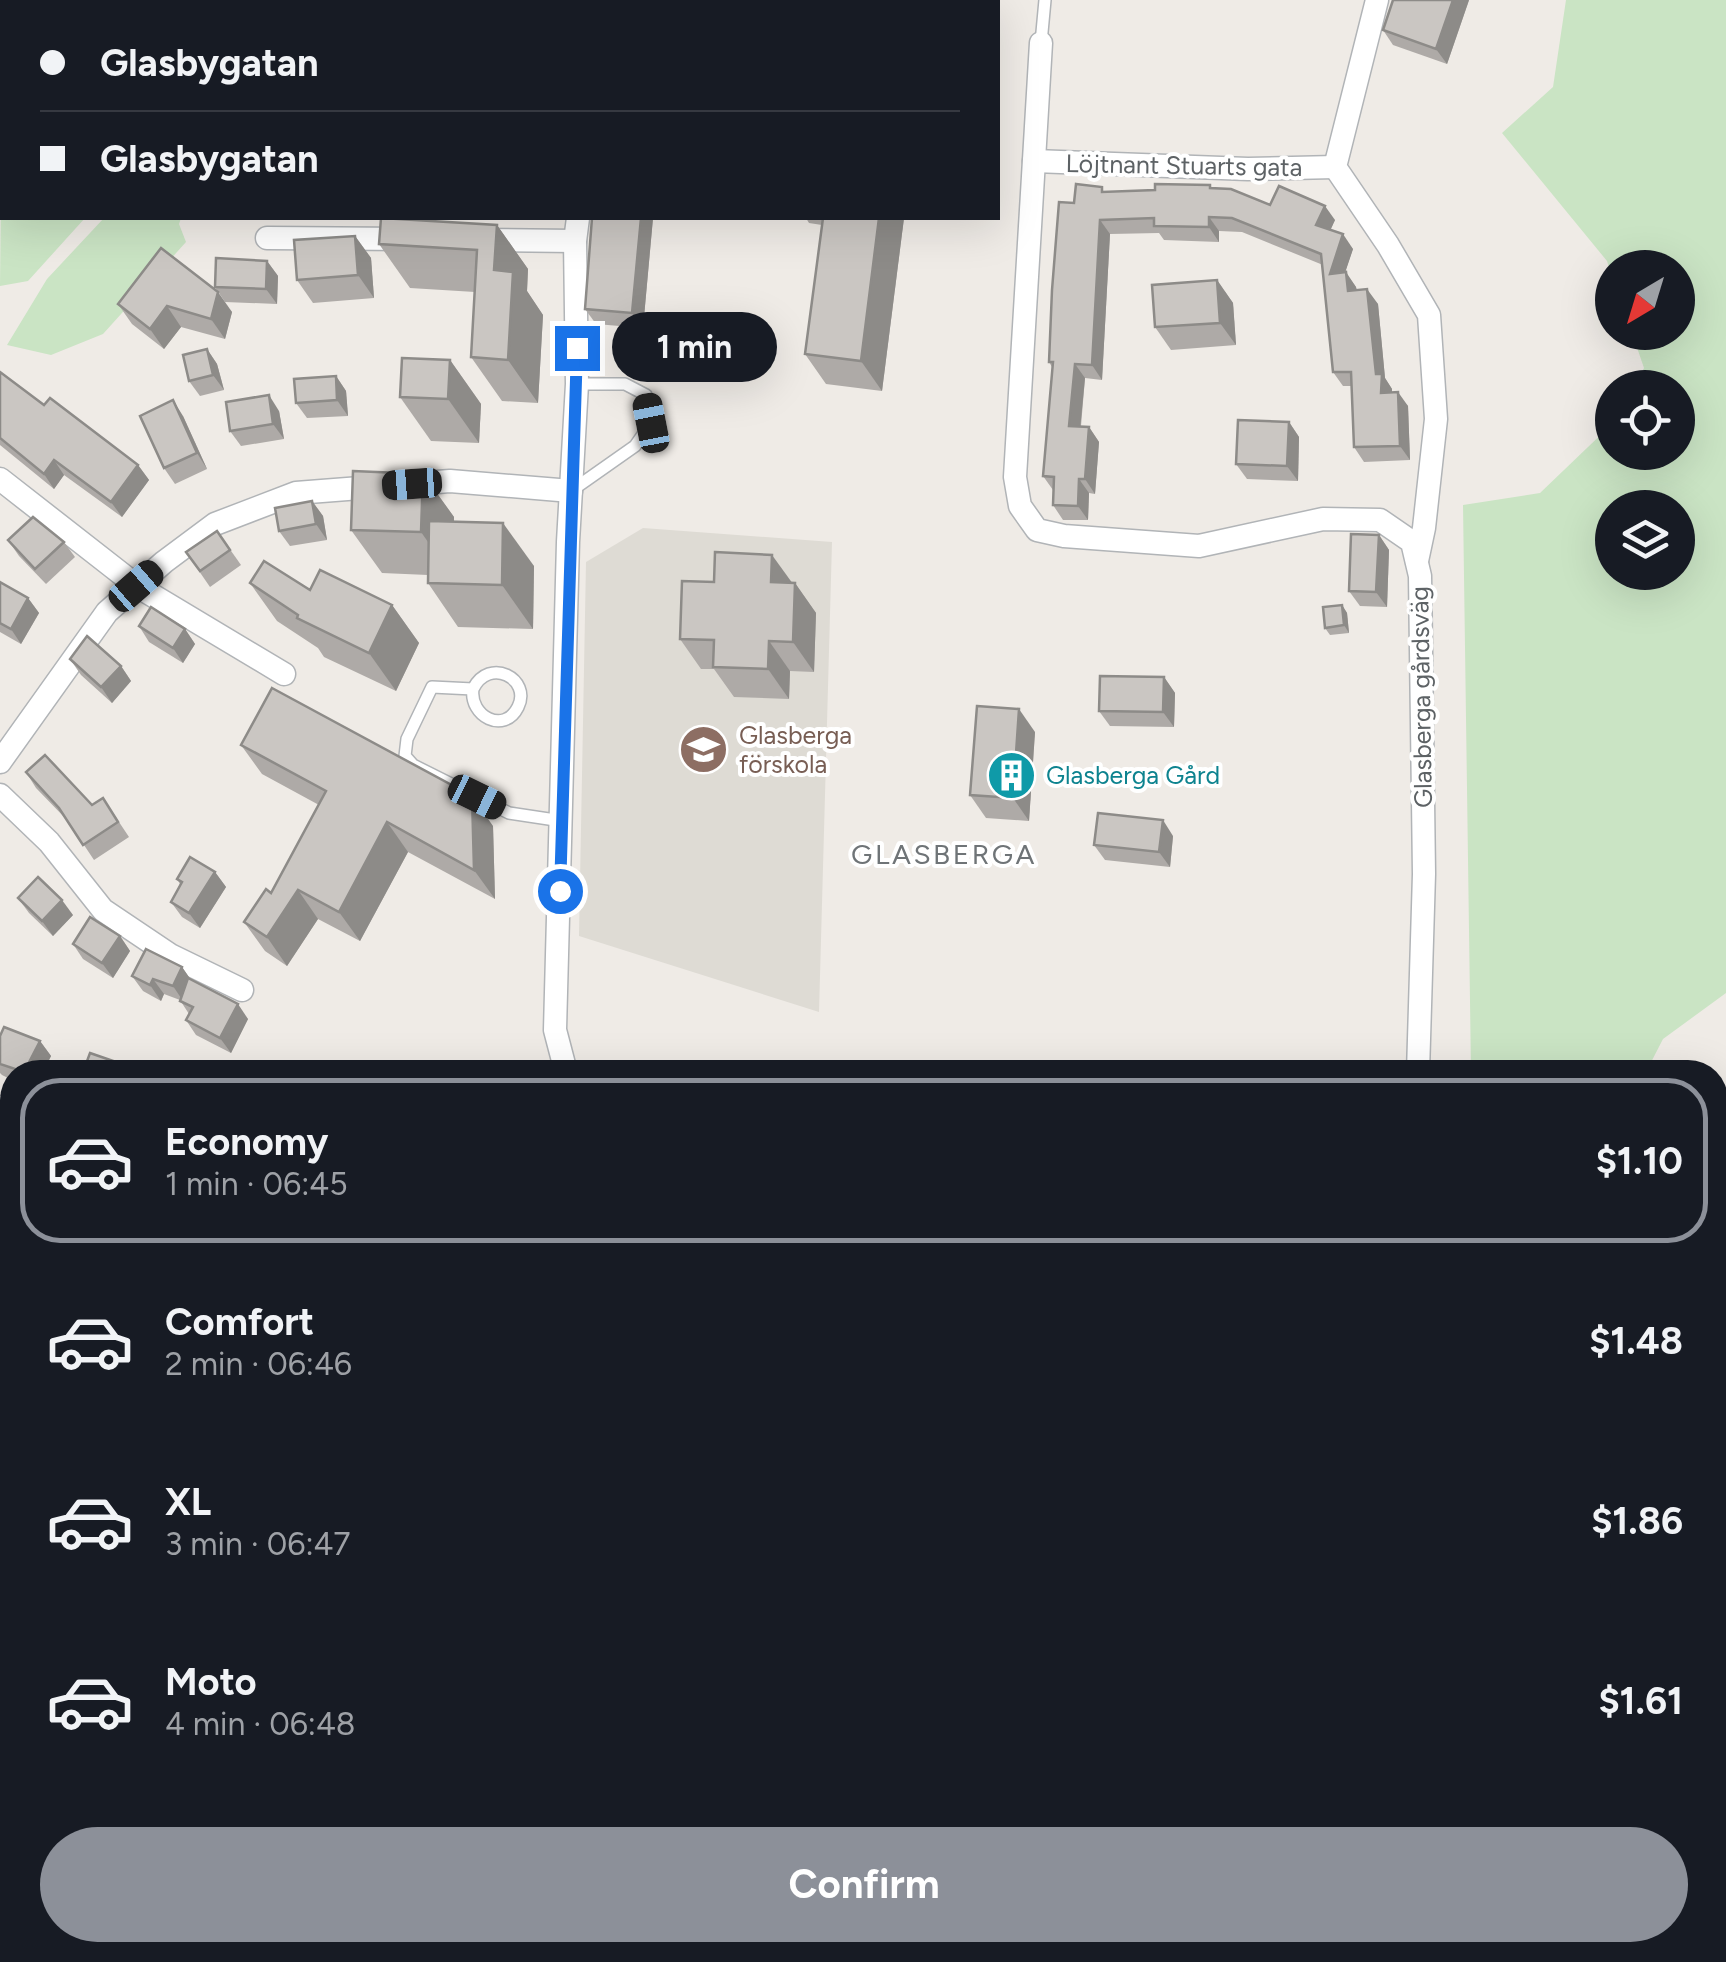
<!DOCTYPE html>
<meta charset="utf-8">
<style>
body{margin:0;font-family:Figtree,sans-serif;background:#20242c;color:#f1f3f6;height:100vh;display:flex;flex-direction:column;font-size:38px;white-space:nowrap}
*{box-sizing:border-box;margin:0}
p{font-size:32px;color:#9ea1a6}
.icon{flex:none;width:55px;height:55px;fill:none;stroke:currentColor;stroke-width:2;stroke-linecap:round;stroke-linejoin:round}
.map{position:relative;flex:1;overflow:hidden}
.panel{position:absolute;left:0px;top:1060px;width:1728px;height:902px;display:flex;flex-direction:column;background:#171b24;border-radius:40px 40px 0 0;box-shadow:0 10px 40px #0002}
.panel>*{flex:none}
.hud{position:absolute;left:0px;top:0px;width:1000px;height:220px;box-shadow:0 10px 40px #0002;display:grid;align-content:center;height:220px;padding:0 40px;background:#171b24}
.needle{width:65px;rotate:218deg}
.controls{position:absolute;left:1595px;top:250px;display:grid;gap:20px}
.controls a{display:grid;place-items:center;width:100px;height:100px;border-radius:50%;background:#171b24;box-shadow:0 10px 40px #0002;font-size:50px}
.end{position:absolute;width:45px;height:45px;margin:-22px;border:12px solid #1a73e8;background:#fff;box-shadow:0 0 0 5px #fff}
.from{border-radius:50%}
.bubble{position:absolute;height:70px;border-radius:35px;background:#171b24;box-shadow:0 10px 40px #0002;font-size:32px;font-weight:700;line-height:70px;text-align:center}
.car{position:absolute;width:30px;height:60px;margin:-30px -15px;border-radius:12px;box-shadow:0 0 8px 2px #0007;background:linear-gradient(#222 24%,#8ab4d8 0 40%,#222 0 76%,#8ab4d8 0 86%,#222 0)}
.hud b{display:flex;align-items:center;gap:35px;height:95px;font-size:38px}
.hud b+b{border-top:2px solid #363941}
.hud i{width:25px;height:25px;background:#f1f3f6}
ul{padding:18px 0 0;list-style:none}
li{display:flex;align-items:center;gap:30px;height:165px;margin:0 20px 15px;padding:0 20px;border:5px solid transparent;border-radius:40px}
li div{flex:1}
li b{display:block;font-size:38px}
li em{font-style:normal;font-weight:700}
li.on{border-color:#8c9099}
li>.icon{width:90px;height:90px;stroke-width:1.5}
.action{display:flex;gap:20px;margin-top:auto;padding:20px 40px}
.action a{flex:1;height:115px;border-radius:60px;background:#8c9099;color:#fff;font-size:40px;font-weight:700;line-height:115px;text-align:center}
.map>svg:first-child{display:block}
.education{fill:#dedbd4}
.green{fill:#cae4c4;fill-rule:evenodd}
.water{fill:#ace4f9}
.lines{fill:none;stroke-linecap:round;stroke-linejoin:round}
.service-casing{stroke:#b1b4b7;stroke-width:14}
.minor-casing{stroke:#b1b4b7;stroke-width:25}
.primary-casing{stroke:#e7ae67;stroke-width:38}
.service{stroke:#fff;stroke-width:11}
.minor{stroke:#fff;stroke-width:22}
.primary{stroke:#f9e1b1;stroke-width:35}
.wall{fill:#aeaaa7}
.shaded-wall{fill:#8d8b88}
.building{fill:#cac6c2;stroke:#8d8b88;stroke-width:2.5}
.route{stroke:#1a73e8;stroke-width:12}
.labels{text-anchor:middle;stroke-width:8;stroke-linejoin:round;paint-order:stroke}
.street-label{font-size:25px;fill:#5d6265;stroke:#fff}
.education-label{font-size:25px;fill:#785e54;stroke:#fff;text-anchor:start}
.culture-label{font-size:25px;fill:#0d838f;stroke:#fff;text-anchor:start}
.neighbourhood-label{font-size:28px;letter-spacing:2.5px;fill:#6f7477;stroke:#fff}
</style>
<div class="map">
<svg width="1726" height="1962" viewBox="0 0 1726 1962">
<rect width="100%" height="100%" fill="#efebe6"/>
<!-- education -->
<path class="education" d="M643,528L832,542L819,1012L579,936L586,562Z"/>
<!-- green -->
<g class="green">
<path d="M1566,0H1726V993L1663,1039L1646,1072H1471L1463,505L1540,493L1612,424V452H1678V388L1634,387L1644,368L1632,333L1678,332V268H1612V277L1607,261L1502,133L1553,87ZM1612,508H1678V572H1612Z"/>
<path d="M2,94V218H85L28,281L0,286Z"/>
<path d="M104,218H181L179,224L186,242L103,334L51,355L7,345L47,279Z"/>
<path d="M813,1950H1588L1586,1962H814Z"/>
</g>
<!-- water -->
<path class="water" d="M1190,1950H1254L1250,1962H1189Z"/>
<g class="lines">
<defs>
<g id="service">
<path d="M1041,43L1045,0"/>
<path d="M571,491L635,446L651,423L646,395L625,384H577"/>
<path d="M473,689C489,656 532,679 518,707C504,735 469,716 473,689L432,687L407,739L405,756L413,765L509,813L562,821"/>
</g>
<g id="minor">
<path d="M535,0L541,2"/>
<path d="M1377,0L1335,167L1388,245L1429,315L1436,419L1424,528L1417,561"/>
<path d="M643,2L645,0"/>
<path d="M1041,43L1015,477L1020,506L1037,530L1064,536L1199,546L1323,519L1380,520L1412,542L1420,576L1424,874L1418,1072"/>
<path d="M1034,161L1248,169L1335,167"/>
<path d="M267,238L409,239"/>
<path d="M481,240L575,241"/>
<path d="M0,479L137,586L284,674"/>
<path d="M0,762L107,612L164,562L215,524L296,493L450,481L571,491"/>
<path d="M0,795L49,842L103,910L170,955L242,990"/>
<path d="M566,1072L555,1030L568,542L577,384L575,241L578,218"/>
<path d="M0,1107L12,1112"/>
<path d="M0,1318L12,1319"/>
<path d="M0,1540L12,1532"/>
<path d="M0,1702L12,1712"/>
<path d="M14,1962L18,1950"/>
<path d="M242,1962L246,1950"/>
<path d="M511,1962L515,1950"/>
</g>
<g id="primary">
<path d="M1715,1458L1726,1339"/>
<path d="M1715,1524L1726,1568"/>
<path d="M1715,1661L1726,1650"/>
<path d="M1630,1962V1950"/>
</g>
</defs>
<!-- service casing -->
<use href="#service" class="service-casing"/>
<!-- minor casing -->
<use href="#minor" class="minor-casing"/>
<!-- primary casing -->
<use href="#primary" class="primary-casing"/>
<!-- service -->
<use href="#service" class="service"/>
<!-- minor -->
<use href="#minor" class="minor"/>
<!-- primary -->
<use href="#primary" class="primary"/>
</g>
<!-- wall -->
<g class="wall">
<path d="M219,0H265V2Z"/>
<path d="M317,0H428V2H319Z"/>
<path d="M860,0H898V2H872Z"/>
<path d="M1469,0L1447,64L1393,45L1383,30Z"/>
<path d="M1210,185L1212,188L1270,205L1335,220L1330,230L1353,249L1345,272L1356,287L1357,290L1378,304L1385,378L1392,389V392L1408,406L1410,460L1364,462L1354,447L1352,386H1343L1333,372L1323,265L1242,232L1219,231V242L1164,240L1159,233L1110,234L1102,380L1085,378L1081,426L1089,427L1099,442L1095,494L1089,493L1088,520H1063L1053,505V490L1043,476L1052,367L1049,362L1074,203L1106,192L1155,190Z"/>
<path d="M592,218H653L643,328L596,324L585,309Z"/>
<path d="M806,218H904L882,391L826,384L805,354L822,225L809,223Z"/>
<path d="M497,225L528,269L527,291L543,315L538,403L502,401L471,357L475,292L410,288L379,244Z"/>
<path d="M355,236L371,258L374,298L313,303L297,280Z"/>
<path d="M161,248L232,312L225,339L181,327L164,349L132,324L118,304Z"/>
<path d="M267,261L278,276L277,304L225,302L215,287Z"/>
<path d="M1217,280L1233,303L1236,345L1171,350L1155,327Z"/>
<path d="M207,349L217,364L224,390L200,396L189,381Z"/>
<path d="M450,360L481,404L479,443L431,441L400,397Z"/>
<path d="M0,372L44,405L138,465L149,480L122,517L64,475L54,489L0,445Z"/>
<path d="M336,376L346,391L348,416L307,418L296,403Z"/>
<path d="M279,411L284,439L241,446L230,431Z"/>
<path d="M183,416L207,469L175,484L164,468Z"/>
<path d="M1289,422L1299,437L1298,481L1247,479L1236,464Z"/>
<path d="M423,474L454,517V521L534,566L533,629L458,627L428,583V575L382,573L351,530Z"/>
<path d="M312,501L323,516L327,540L290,546L279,531Z"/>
<path d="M217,531L241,565L210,587L186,552Z"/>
<path d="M1379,535L1389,550L1387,607L1360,606L1349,591Z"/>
<path d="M8,540L64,542L75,557L46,584L19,556Z"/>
<path d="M0,582L28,598L39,613L21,644L0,632Z"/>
<path d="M250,583L310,590L392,605L419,643L396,691L324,657L318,648L277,621Z"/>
<path d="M792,583H795L816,613L814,672L790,671L789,699L734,697L714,669H701L680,639Z"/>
<path d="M1342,605L1347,613L1349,633L1330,635L1325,628Z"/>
<path d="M139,626L185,629L195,644L183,663L149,642Z"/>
<path d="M70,659L121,666L131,681L112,703L81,675Z"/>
<path d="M1164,677L1175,693L1174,727L1110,726L1099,711Z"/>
<path d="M1035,732L1029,821L986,818L970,795Z"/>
<path d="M241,745L493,826L495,899L408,852L360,941L318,919L287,966L265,951L244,922L271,893L319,805L262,774Z"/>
<path d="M26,772L92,805L103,798L129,837L94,860L68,821L36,788Z"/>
<path d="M1173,836L1170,867L1105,860L1094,845Z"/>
<path d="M215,872L226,887L200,928L182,917L171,902L180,884L177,879Z"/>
<path d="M18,898L73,915L53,936L29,913Z"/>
<path d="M120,936L130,951L113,978L83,959L73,944Z"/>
<path d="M182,967L191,980L248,1019L231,1053L196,1035L186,1020L189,1014L180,1000L164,994L161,1001L143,991L132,976Z"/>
<path d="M0,1036L40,1041L51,1056L43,1072H12V1080L2,1075L0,1073Z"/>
<path d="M12,1123V1188L9,1187L0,1174Z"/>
<path d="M0,1229L12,1230V1282L0,1281Z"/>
<path d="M0,1318L12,1319V1368L0,1367Z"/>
<path d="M12,1411V1459L0,1446V1423Z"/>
<path d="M12,1616V1677L0,1670V1637Z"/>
<path d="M0,1729L12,1738V1795L0,1785Z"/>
<path d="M281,1950H314L309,1962Z"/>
<path d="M630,1950H677V1954Z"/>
<path d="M711,1950H780L781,1960L765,1962H718Z"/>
</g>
<!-- shaded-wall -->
<g class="shaded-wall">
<path d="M714,0H735L733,2H712Z"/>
<path d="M1453,0H1469L1447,64L1436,49Z"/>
<path d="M1325,206L1335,220L1326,240L1316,225Z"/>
<path d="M1209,217L1219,231V242L1209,227Z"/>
<path d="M641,218H653L643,328L632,313Z"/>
<path d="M879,218H904L882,391L861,361Z"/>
<path d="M1100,220L1110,234L1102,380L1092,365Z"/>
<path d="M497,225L528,269L527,291L543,315L538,403L508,360L494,270Z"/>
<path d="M1343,234L1353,249L1340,288L1330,274Z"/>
<path d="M355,236L371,258L374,298L358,275Z"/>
<path d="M267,261L278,276L277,304L266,289Z"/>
<path d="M1346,272L1356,287L1358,305L1348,291Z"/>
<path d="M1217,280L1233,303L1236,345L1220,323Z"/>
<path d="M1367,289L1378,304L1385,378L1392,389L1391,407L1381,393L1376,374Z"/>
<path d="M218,292L232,312L225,339L211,319Z"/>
<path d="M167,306L181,327L164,349L150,329Z"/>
<path d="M207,349L217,364L224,390L213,375Z"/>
<path d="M450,360L481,404L479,443L448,399Z"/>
<path d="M1075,364L1085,378L1079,440L1069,426Z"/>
<path d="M336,376L346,391L348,416L337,400Z"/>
<path d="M1398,392L1408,406L1410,460L1400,446Z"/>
<path d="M269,395L279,411L284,439L273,424Z"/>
<path d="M173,400L183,416L207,469L197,453Z"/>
<path d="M1289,422L1299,437L1298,481L1287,466Z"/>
<path d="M1089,427L1099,442L1095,494L1085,479Z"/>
<path d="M54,460L64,475L54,489L44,474Z"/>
<path d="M138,465L149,480L122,517L111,502Z"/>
<path d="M423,474L454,517L452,576L421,532Z"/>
<path d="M1079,479L1089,493L1088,520L1078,506Z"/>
<path d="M312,501L323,516L327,540L316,524Z"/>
<path d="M503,523L534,566L533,629L502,585Z"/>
<path d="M1379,535L1389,550L1387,607L1376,592Z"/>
<path d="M772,555L793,584L771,582Z"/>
<path d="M795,583L816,613L814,672L793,642Z"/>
<path d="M28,598L39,613L21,644L11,629Z"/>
<path d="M392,605L419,643L396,691L369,653Z"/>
<path d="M1342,605L1347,613L1349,633L1344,625Z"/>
<path d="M185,629L195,644L183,663L173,648Z"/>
<path d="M769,641L790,671L789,699L768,669Z"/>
<path d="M121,666L131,681L112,703L101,687Z"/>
<path d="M1164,677L1175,693L1174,727L1163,712Z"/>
<path d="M1019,709L1035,732L1029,821L1013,798Z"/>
<path d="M472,796L493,826L495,899L474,870Z"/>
<path d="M1163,820L1173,836L1170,867L1159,852Z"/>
<path d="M387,822L408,852L360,941L339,912Z"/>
<path d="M215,872L226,887L200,928L189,913Z"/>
<path d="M298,890L318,919L287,966L267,937Z"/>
<path d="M62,900L73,915L53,936L42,921Z"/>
<path d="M120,936L130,951L113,978L102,963Z"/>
<path d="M182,967L193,983L183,1001L173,986Z"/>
<path d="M153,979L164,994L161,1001L150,985Z"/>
<path d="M238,1004L248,1019L231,1053L220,1038Z"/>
<path d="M40,1041L51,1056L43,1072H24Z"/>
<path d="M0,1118L6,1127L0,1135Z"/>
<path d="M12,1768V1794L3,1780Z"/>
<path d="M0,1842L8,1853L0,1868Z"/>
<path d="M166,1950H171L180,1962H164Z"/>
<path d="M300,1950H314L309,1962Z"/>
</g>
<!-- building -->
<g class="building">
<rect x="371" y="0" width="46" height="2"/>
<path d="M489,0H508L515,2H488Z"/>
<path d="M649,0H714L712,2H647Z"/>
<path d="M1393,0H1453L1436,49L1383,30Z"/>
<path d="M1076,184L1102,187V192L1155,190V184L1210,185V188L1231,189L1270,205L1279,186L1325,206L1316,225L1343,234L1330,274L1346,272L1348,291L1367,289L1376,374H1382L1381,393L1398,392L1400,446L1354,447L1351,372H1333L1321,254L1232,218L1209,217V227L1154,226V218L1100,220L1092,365L1075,364L1069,426L1089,427L1085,479H1079L1078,506L1053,505L1054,477L1043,476L1053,362H1049L1052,290L1059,202L1074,203Z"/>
<path d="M381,218L497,225L494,270L513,272L508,360L471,357L477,250L379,244Z"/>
<path d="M592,218H641L632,313L585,309Z"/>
<path d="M823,218H879L861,361L805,354Z"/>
<path d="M355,236L358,275L297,280L294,240Z"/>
<path d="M161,248L218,292L211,319L167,306L150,329L118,304Z"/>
<path d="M216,258L267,261L266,289L215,287Z"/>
<path d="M1217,280L1220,323L1155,327L1152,285Z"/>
<path d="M207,349L213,375L189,381L183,355Z"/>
<path d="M402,358L450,360L448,399L400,397Z"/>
<path d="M0,372L44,405L50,398L138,465L111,502L54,460L44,474L0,438Z"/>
<path d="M336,376L337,400L296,403L294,379Z"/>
<path d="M269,395L273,424L230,431L226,402Z"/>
<path d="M173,400L197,453L164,468L140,416Z"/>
<path d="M1238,420L1289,422L1287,466L1236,464Z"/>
<path d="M353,471L423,474L421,532L351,530Z"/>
<path d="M312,501L316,524L279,531L275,508Z"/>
<path d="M33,517L64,542L35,569L8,540Z"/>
<path d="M429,521L503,523L502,585L428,583Z"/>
<path d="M217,531L230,550L200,571L186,552Z"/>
<path d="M1351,534L1379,535L1376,592L1349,591Z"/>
<path d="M715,552L772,555L771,582L795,583L793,642L769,641L768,669L713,667L714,640L680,639L682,581L714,582Z"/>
<path d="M264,561L310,590L320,570L392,605L369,653L297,618L298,615L250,583Z"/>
<path d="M0,582L28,598L11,629L0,623Z"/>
<path d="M1342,605L1344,625L1325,628L1323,607Z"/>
<path d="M151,607L185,629L173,648L139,626Z"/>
<path d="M87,636L121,666L101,687L70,659Z"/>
<path d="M1100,676L1164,677L1163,712L1099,711Z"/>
<path d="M272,688L472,796L474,870L387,822L339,912L298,890L267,937L244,922L266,889L271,893L326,791L241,745Z"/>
<path d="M977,706L1019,709L1013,798L970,795Z"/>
<path d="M45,755L92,805L103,798L118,822L83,845L59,808L26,772Z"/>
<path d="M1098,813L1163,820L1159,852L1094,845Z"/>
<path d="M190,857L215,872L189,913L171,902L182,882L177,879Z"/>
<path d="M38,877L62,900L42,921L18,898Z"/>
<path d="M90,917L120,936L102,963L73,944Z"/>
<path d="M146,949L182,967L173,986L153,979L150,985L132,976Z"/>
<path d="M188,978L238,1004L220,1038L186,1020L193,1007L180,1001Z"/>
<path d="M4,1027L40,1041L24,1072L0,1064V1036Z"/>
<path d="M90,1053L122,1064L119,1072H83Z"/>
<path d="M11,1123H12V1175L0,1172V1164Z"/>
<path d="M0,1229L12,1230V1268L0,1267Z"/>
<path d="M0,1318L12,1319V1353H0Z"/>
<path d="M12,1411V1454L0,1442V1423Z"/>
<path d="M12,1528V1541L7,1536Z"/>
<path d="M12,1616V1668L0,1661V1637Z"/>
<path d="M0,1729L12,1738V1768L3,1780L0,1778Z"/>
<path d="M119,1950H166L164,1962H118Z"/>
<path d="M432,1950H450L471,1959L469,1962H427Z"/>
</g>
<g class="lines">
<!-- route -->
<path class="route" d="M560,891L577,348"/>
</g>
<!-- icons -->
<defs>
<symbol id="school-disc" viewBox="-11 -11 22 22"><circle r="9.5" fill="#8d6e63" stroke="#fff"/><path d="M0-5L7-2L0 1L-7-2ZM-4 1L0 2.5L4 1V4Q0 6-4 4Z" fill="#fff"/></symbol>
<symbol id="building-disc" viewBox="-11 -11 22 22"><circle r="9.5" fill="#0f9aa8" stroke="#fff"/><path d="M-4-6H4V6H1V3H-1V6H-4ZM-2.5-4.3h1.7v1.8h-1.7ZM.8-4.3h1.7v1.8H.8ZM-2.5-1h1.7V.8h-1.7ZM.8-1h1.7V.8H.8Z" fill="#fff"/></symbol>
</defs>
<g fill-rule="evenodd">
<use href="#school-disc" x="676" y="722" width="55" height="55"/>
<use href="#building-disc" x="984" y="748" width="55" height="55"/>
</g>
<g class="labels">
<!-- street labels -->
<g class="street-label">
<text transform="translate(1184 165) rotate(1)" y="9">Löjtnant Stuarts gata</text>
<text transform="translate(1421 697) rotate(-91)" y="9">Glasberga gårdsväg</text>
</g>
<!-- education labels -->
<g class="education-label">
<text x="739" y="744">Glasberga<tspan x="739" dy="29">förskola</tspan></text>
</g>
<!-- culture labels -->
<g class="culture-label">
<text x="1046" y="784">Glasberga Gård</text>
</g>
<!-- neighbourhood labels -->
<g class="neighbourhood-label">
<text x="944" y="864">GLASBERGA</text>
</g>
</g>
</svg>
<div class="controls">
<a><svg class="needle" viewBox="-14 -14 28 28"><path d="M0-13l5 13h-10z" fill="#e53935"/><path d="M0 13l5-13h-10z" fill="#9ea1a6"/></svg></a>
<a><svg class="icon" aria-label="locate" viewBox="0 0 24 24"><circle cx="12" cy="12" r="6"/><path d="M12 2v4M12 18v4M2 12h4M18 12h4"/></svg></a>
<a><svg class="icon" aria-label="layers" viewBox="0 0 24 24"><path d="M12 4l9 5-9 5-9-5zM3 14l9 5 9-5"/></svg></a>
</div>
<i class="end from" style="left:560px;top:891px"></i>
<i class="end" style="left:577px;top:348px"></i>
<div class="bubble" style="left:612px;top:312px;width:165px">1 min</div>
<i class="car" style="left:651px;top:423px;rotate:349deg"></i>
<i class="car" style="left:412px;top:484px;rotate:266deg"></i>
<i class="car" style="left:136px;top:586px;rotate:49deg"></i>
<i class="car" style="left:477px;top:797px;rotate:116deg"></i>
<div class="hud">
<b><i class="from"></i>Glasbygatan</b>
<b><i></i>Glasbygatan</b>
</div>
<section class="panel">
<ul>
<li class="on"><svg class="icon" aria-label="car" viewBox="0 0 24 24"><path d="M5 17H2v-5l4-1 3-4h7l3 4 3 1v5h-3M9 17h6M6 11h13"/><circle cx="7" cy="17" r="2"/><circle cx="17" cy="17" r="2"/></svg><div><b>Economy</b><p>1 min · 06:45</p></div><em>$1.10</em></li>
<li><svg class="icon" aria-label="car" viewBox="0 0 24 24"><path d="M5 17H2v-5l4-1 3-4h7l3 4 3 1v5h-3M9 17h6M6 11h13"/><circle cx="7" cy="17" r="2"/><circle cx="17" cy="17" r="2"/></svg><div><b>Comfort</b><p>2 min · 06:46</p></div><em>$1.48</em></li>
<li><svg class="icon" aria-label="car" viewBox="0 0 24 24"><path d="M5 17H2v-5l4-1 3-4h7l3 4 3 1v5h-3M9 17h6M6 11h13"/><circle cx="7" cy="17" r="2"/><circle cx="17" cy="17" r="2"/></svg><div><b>XL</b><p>3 min · 06:47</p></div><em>$1.86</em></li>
<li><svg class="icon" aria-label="car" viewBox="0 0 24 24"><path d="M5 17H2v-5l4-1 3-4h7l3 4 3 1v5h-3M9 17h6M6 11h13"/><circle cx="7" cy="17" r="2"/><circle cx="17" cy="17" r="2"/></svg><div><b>Moto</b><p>4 min · 06:48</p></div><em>$1.61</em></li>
</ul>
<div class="action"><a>Confirm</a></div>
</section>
</div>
